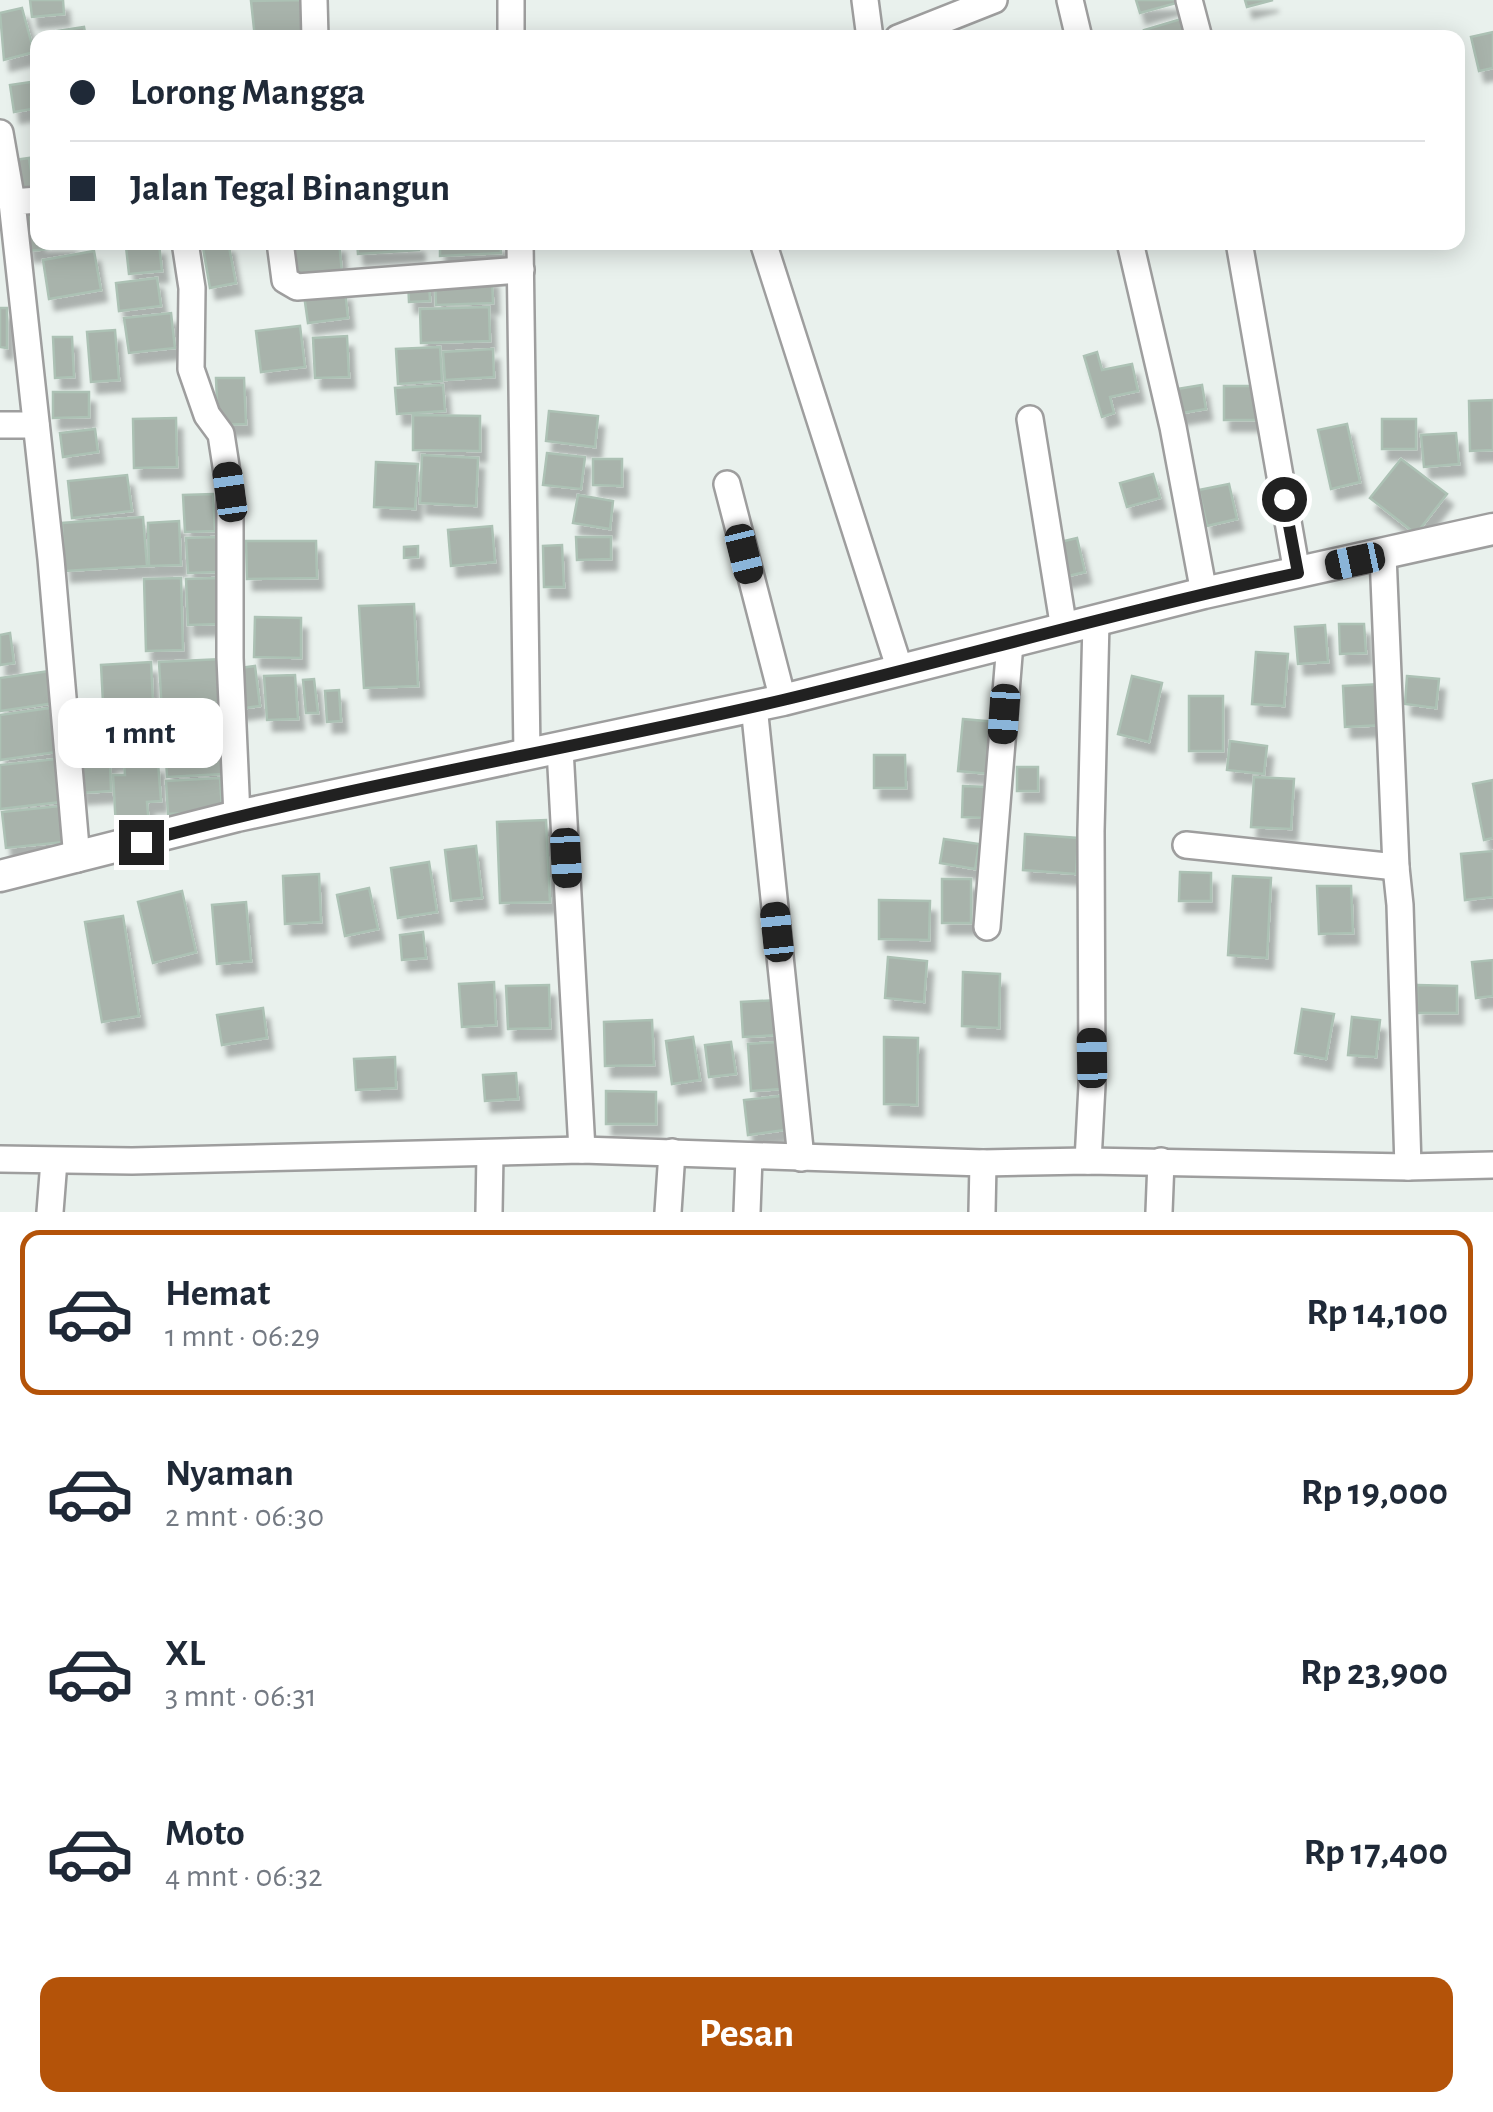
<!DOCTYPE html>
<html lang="id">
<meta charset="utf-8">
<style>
body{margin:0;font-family:"Alegreya Sans",sans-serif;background:#f2f2f3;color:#1f2937;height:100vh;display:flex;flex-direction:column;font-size:38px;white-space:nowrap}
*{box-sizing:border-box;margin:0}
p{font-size:32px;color:#747a83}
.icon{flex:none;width:55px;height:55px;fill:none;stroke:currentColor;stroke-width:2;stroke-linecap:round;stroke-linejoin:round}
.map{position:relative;height:1212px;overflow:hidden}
.panel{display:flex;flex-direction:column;background:#fff;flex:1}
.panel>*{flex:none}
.guide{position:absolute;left:30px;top:30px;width:1435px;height:220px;border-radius:20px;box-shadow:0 5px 25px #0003;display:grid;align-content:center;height:220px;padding:0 40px;background:#fff}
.end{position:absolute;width:45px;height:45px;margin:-22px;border:12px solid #212121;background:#fff;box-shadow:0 0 0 5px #fff}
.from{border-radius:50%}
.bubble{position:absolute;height:70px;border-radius:20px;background:#fff;box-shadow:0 5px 25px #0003;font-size:32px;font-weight:700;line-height:70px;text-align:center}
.car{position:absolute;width:30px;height:60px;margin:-30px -15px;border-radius:12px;box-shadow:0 0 8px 2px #0007;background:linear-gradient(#222 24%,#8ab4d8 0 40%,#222 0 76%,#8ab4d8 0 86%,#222 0)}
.guide b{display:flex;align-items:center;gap:35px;height:95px;font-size:38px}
.guide b+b{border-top:2px solid #e0e1e3}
.guide i{width:25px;height:25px;background:#1f2937}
ul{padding:18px 0 0;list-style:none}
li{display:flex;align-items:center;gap:30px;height:165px;margin:0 20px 15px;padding:0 20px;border:5px solid transparent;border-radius:20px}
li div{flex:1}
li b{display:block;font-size:38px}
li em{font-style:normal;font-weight:700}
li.on{border-color:#b45309}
li>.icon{width:90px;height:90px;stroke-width:1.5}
.cta{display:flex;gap:20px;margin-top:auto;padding:20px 40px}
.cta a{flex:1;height:115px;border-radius:20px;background:#b45309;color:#fff;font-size:40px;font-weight:700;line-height:115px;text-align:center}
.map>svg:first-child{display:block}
.building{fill:#a8b3ab;stroke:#acc1b4;stroke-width:2.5;filter:url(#shadow)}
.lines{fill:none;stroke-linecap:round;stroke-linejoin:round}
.minor-casing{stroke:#9e9e9e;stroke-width:30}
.tertiary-casing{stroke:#9e9e9e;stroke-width:35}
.minor{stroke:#fff;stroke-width:25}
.tertiary{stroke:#fff;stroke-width:30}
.route{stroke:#212121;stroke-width:12}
</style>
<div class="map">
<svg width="1493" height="1212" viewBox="0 0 1493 1212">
<defs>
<filter id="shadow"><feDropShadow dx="6" dy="11" stdDeviation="2.5" flood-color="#0004"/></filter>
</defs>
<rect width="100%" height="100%" fill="#e9f1ed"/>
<!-- building -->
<g class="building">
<path d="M30,0H63L64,14L32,17Z"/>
<path d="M304,0L307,38H255L251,1Z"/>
<path d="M1136,0H1179L1180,2L1140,13Z"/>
<path d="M1245,0H1273L1247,7Z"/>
<path d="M22,8L34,52L4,60L0,13Z"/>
<path d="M1181,19L1187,36L1146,38L1144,30Z"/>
<path d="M84,27L86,38H58L57,31Z"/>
<path d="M1493,32V68L1479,71L1471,37Z"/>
<path d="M38,81V108L14,112L10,85Z"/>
<path d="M29,158L34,190L19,193L14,160Z"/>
<path d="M38,209V242H70V247L28,251L24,211Z"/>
<path d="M202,242H228L236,283L210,288Z"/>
<path d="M303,242H339L342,273L287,277L284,247L303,245Z"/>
<path d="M357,242H418L419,250L358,254Z"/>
<path d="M440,242H500L501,253L440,256Z"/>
<path d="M159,244L162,271L129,274L126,247Z"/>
<path d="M94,251L101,290L49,299L43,260Z"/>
<path d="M492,276L493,303L436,305L435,278Z"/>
<path d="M157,278L161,306L119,311L116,283Z"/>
<path d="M429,278L430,301L409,302L408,279Z"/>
<path d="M345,290L348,318L308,323L304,295Z"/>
<path d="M489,307L490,341L421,343L420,309Z"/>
<path d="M0,308H7V348L0,347Z"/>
<path d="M171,313L175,348L129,353L124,318Z"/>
<path d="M300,326L305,367L261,372L256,331Z"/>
<path d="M115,330L119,380L91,382L87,332Z"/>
<path d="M347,336L349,377L315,378L313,338Z"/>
<path d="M53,337H72L74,377L55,378Z"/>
<path d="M440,347L442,381L398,384L396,349Z"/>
<path d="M493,349L494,377L445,380L443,352Z"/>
<path d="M1097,352L1102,370L1132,364L1138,391L1110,397L1114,413L1102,417L1084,356Z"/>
<path d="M216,378H244L246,424L218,425Z"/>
<path d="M443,385L445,411L397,414L395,388Z"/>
<path d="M1202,385L1206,409L1176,414L1171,390Z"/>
<rect x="1224" y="386" width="38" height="34"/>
<path d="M53,392H89V417L53,418Z"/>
<path d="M1493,400V450L1470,451L1469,401Z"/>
<path d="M549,411L598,416L595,447L546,441Z"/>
<path d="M413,415L480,416V451L413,450Z"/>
<path d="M176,418L177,467L134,468L133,419Z"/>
<rect x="1382" y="419" width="34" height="30"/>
<path d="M1347,424L1360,482L1331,489L1318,430Z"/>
<path d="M95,429L98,452L63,457L60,433Z"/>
<path d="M1456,433L1459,464L1424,467L1421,435Z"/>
<path d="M547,453L585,457L581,489L543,485Z"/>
<path d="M422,455L478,458L476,506L420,503Z"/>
<path d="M593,459H622V486L593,485Z"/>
<path d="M1401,459L1447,494L1416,534L1370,498Z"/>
<path d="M376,462L418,464L415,509L374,507Z"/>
<path d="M1153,474L1160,498L1127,507L1120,483Z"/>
<path d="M127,475L132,511L72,518L68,481Z"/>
<path d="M1229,484L1237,519L1207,526L1199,490Z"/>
<path d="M213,494L215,531L185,532L183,495Z"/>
<path d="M578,495L613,501L610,529L573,523Z"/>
<path d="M143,517L147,566L65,571L62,523Z"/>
<path d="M179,521L181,565L149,566L148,523Z"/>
<path d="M492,526L495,562L451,566L448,530Z"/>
<path d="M216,537L217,572L188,573L186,538Z"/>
<path d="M576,537H611V559L577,560Z"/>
<path d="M1077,538L1085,572L1064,577L1056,543Z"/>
<path d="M246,541H316L317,578L247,579Z"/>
<path d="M562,545L564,587H544L543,546Z"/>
<path d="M418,546V557L404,558V547Z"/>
<path d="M181,578L183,650L146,651L144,579Z"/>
<path d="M217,578L219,624L188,625L186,579Z"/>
<path d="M414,604L418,686L364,688L359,606Z"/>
<path d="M255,617L301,618V658L254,657Z"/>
<path d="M1339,624H1364L1366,653L1340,654Z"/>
<path d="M1325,625L1328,662L1298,664L1295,627Z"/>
<path d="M10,633L14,663L0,665V635Z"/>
<path d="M1256,652L1288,654L1284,706L1252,704Z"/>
<path d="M222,659L224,710L162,713L159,662Z"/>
<path d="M151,662L154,722H144L146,758L106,760L101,665Z"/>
<path d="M255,666L260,706L238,709L232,669Z"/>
<path d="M50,671L55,703L0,711V678Z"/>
<path d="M295,675L298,719L267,720L264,676Z"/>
<path d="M1132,676L1162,683L1149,742L1118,734Z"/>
<path d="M1407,676L1439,679L1436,708L1405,704Z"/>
<path d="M314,679L318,713H306L303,680Z"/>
<path d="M1381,684L1384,725L1345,727L1343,686Z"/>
<path d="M339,690L341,721L327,722L325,691Z"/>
<rect x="1189" y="696" width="34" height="55"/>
<path d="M50,708L56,752L0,760V715Z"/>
<path d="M220,716L223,774L167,777L164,718Z"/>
<path d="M963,719L996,722L991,774L958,771Z"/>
<path d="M102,726L104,763H110L111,791L80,793L76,728Z"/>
<path d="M1230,741L1267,746L1264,774L1227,770Z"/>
<path d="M874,755H905L906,788H874Z"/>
<path d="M56,759L61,802L0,809V765Z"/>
<path d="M158,763L161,801L147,802L149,826L116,827L113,775H125L124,764Z"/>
<rect x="1017" y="767" width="21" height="24"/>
<path d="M1254,777L1294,779L1291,829L1251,827Z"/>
<path d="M220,778L222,811L168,814L166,781Z"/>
<path d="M1493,780V838L1484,840L1473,784Z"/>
<path d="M963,786L989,787L987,818L962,817Z"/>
<path d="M60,806L64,842L6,848L2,812Z"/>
<path d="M546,820L550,902L500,903L497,822Z"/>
<path d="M1025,834L1078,838L1076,874L1023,870Z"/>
<path d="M944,839L979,844L975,869L940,863Z"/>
<path d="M476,846L482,898L451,901L445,850Z"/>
<path d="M1493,851V897L1465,900L1461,854Z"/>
<path d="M429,862L437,912L398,918L391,868Z"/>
<path d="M1180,872L1211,873V901H1179Z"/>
<path d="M319,874L321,922L285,924L283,876Z"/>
<path d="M1233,876L1271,878L1267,958L1228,955Z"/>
<rect x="942" y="879" width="29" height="44"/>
<path d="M1317,886H1351L1353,933L1319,934Z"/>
<path d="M369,888L378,929L345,936L337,895Z"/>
<path d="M182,891L196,952L153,963L138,902Z"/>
<path d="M879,900L930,901L929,940L879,939Z"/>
<path d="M246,902L251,961L217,964L212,905Z"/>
<path d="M123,916L139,1016L102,1022L85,922Z"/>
<path d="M423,932L426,958L402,960L400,935Z"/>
<path d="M888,957L927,961L924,1002L885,998Z"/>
<path d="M1493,960V996L1476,998L1472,962Z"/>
<path d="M963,972L1000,974L999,1028L962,1026Z"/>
<path d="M494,982L496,1025L462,1027L459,984Z"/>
<path d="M549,985L550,1028L508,1029L506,986Z"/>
<path d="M1417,985L1457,986V1013H1417Z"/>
<path d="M778,1000L779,1035L743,1037L741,1002Z"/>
<path d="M263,1008L267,1038L222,1045L217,1015Z"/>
<path d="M1302,1009L1334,1014L1326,1059L1295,1053Z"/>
<path d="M1352,1017L1380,1020L1376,1057L1348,1055Z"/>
<path d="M652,1020L654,1065L605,1066L604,1022Z"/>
<path d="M693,1037L700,1080L672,1084L666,1041Z"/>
<path d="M884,1037L918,1038L917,1105L884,1104Z"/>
<path d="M731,1042L736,1074L709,1077L705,1045Z"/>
<path d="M778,1042L782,1089L751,1091L748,1044Z"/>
<path d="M395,1057L396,1088L356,1090L354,1059Z"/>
<path d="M516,1073L518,1099L485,1101L483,1075Z"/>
<path d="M606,1091L656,1092V1124H606Z"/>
<path d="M781,1096L785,1130L748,1135L744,1100Z"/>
</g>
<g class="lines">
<defs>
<g id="minor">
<path d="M314,0L315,38"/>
<path d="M511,0V38"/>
<path d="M865,0L870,38"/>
<path d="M1070,0L1079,38"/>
<path d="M1189,0L1199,38"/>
<path d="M898,38L994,0"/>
<path d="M0,133L12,202"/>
<path d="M38,200L12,202L51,559L77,859"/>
<path d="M185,242L192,288L191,369L207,415L221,434L230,492V658L237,816"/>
<path d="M280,242L285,280L297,287L521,270"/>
<path d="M520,242L527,755"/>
<path d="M763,242L900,670"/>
<path d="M1130,242L1173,427L1204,593"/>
<path d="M1239,242L1297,573"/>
<path d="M1030,419L1064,629"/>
<path d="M0,425H36"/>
<path d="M727,484L783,700"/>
<path d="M1383,555L1396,867L1400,905L1408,1167"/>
<path d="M754,706L801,1158"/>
<path d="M560,749L582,1150"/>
<path d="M1186,845L1396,867"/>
<path d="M987,927L1010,643"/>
<path d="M0,1159L132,1161L582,1150L983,1163L1088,1161L1408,1167L1493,1165"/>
<path d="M1088,1161L1092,1085L1091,831L1096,621"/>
<path d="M50,1212L54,1161"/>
<path d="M489,1212L490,1153"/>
<path d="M668,1212L672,1152"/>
<path d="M747,1212L749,1157"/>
<path d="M982,1212L983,1163"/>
<path d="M1159,1212L1161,1161"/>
</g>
<path id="tertiary" d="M0,876L237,816L783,700L1204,593L1493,529"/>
</defs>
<!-- minor casing -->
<use href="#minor" class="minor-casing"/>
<!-- tertiary casing -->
<use href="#tertiary" class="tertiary-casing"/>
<!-- minor -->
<use href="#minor" class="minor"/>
<!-- tertiary -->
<use href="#tertiary" class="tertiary"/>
</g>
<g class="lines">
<!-- route -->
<path class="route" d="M141,842C353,784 570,750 783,700C955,659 1125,610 1298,573L1284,499"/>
</g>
</svg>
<i class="end from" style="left:1284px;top:499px"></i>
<i class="end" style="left:141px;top:842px"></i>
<div class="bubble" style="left:58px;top:698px;width:165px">1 mnt</div>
<i class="car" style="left:230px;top:492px;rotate:352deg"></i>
<i class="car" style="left:744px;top:554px;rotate:166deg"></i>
<i class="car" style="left:1355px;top:561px;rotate:258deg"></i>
<i class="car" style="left:1004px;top:714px;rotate:184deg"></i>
<i class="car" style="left:566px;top:858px;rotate:177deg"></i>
<i class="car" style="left:777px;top:932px;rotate:354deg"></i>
<i class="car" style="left:1092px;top:1058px;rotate:359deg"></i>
<div class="guide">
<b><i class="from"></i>Lorong Mangga</b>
<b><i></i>Jalan Tegal Binangun</b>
</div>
</div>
<section class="panel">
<ul>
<li class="on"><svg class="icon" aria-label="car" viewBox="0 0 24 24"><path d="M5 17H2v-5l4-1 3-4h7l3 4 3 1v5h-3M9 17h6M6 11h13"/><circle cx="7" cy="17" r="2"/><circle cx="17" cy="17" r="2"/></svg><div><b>Hemat</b><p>1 mnt · 06:29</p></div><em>Rp 14,100</em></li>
<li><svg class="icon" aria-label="car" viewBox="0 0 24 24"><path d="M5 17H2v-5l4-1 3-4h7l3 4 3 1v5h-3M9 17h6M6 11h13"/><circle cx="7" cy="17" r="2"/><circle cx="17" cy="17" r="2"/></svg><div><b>Nyaman</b><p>2 mnt · 06:30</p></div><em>Rp 19,000</em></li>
<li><svg class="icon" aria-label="car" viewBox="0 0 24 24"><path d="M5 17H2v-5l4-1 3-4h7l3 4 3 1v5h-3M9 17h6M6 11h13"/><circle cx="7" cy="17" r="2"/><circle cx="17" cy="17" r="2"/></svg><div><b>XL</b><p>3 mnt · 06:31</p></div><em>Rp 23,900</em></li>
<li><svg class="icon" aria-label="car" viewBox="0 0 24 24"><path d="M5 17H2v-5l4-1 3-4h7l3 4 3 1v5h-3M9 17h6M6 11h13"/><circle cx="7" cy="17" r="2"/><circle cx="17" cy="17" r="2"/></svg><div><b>Moto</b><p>4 mnt · 06:32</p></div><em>Rp 17,400</em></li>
</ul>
<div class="cta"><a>Pesan</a></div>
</section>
